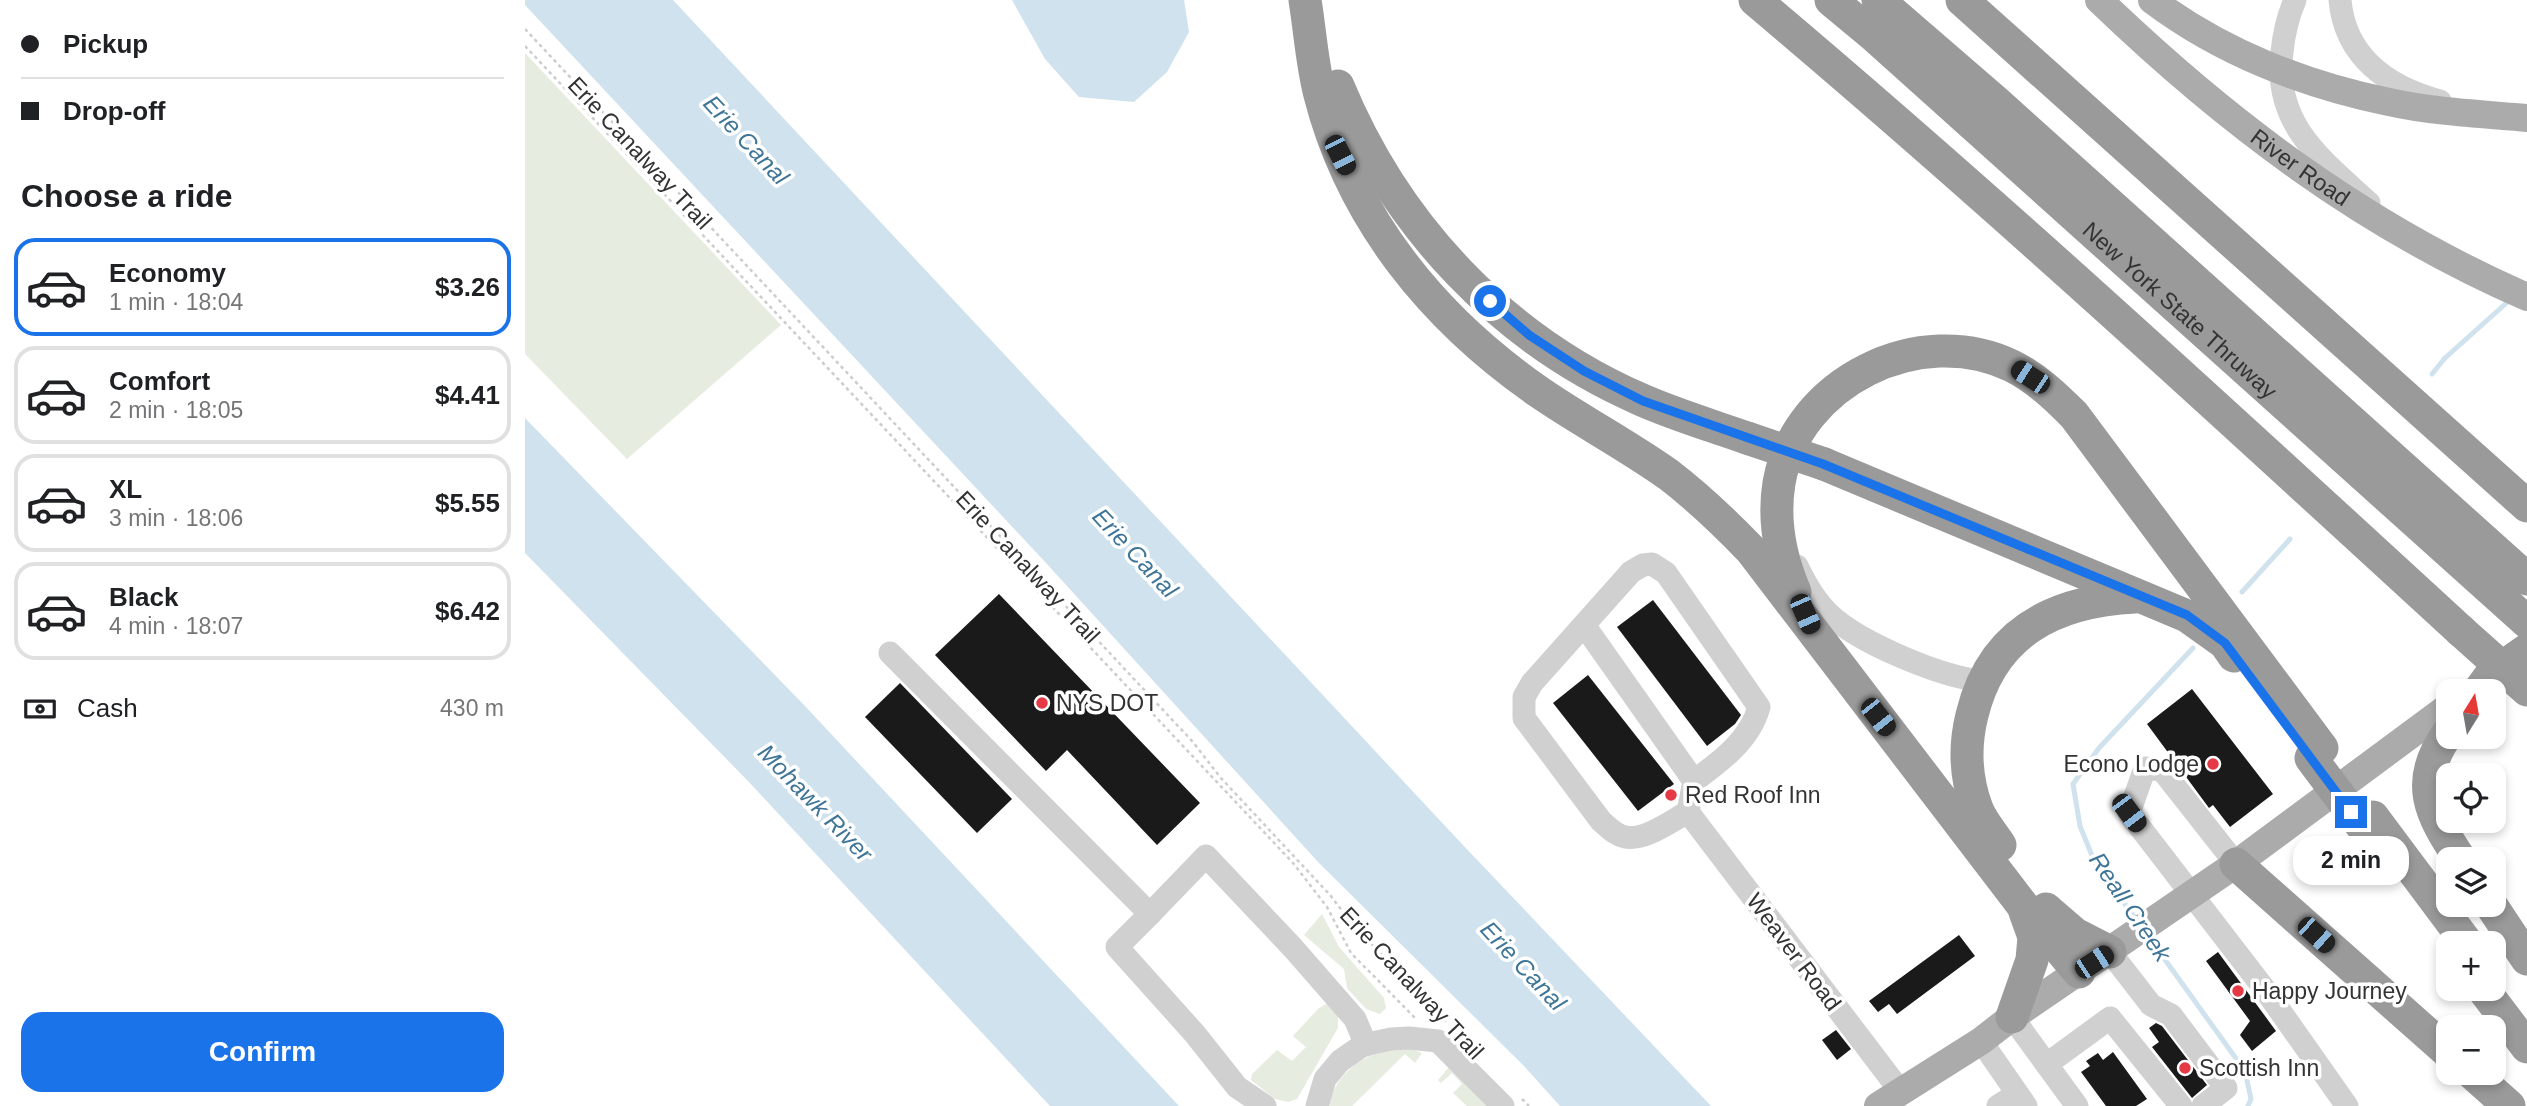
<!DOCTYPE html>
<meta charset="utf-8">
<style>
body{margin:0;font-family:Helvetica,sans-serif;background:#f6f6f6;color:#202124;height:100vh;display:flex;flex-direction:column;font-size:26px;white-space:nowrap}
*{box-sizing:border-box;margin:0}
p{font-size:23px;color:#757577}
.icon{flex:none;width:38px;height:38px;fill:none;stroke:currentColor;stroke-width:2;stroke-linecap:round;stroke-linejoin:round}
.map{position:relative;flex:1;overflow:hidden}
.details{display:flex;flex-direction:column;background:#fff;width:525px}
.details>*{flex:none}
.banner{display:grid;align-content:center;height:154px;padding:0 21px;background:#fff}
.needle{width:46px;rotate:11deg}
.fabs{position:absolute;left:1911px;top:679px;display:grid;gap:14px}
.fabs a{display:grid;place-items:center;width:70px;height:70px;border-radius:14px;background:#fff;box-shadow:0 4px 10px #0003;font-size:35px}
.end{position:absolute;width:32px;height:32px;margin:-16px;border:9px solid #1a73e8;background:#fff;box-shadow:0 0 0 4px #fff}
.from{border-radius:50%}
.bubble{position:absolute;height:49px;border-radius:21px;background:#fff;box-shadow:0 4px 10px #0003;font-size:23px;font-weight:800;line-height:49px;text-align:center}
.car{position:absolute;width:21px;height:42px;margin:-21px -10px;border-radius:9px;box-shadow:0 0 5px 2px #0007;background:linear-gradient(#222 24%,#8ab4d8 0 40%,#222 0 76%,#8ab4d8 0 86%,#222 0)}
.banner b{display:flex;align-items:center;gap:24px;height:66px;font-size:26px}
.banner b+b{border-top:2px solid #e0e0e0}
.banner i{width:18px;height:18px;background:#202124}
ul{padding:0;list-style:none}
li{display:flex;align-items:center;gap:21px;height:98px;margin:0 14px 10px;padding:0 7px;border:4px solid #e0e0e0;border-radius:21px}
li div{flex:1}
li b{display:block;font-size:26px}
li em{font-style:normal;font-weight:800}
li.current{border-color:#1a73e8}
li>.icon{width:63px;height:63px;stroke-width:1.5}
h2{padding:0 21px;font-size:32px;line-height:84px}
.pay{display:flex;align-items:center;gap:18px;height:77px;padding:0 21px;font-size:26px}
.pay p{margin-inline-start:auto}
.action{display:flex;gap:14px;margin-top:auto;padding:14px 21px}
.action a{flex:1;height:80px;border-radius:21px;background:#1a73e8;color:#fff;font-size:28px;font-weight:800;line-height:80px;text-align:center}
main{display:flex;flex:1;min-height:0}
.map>svg:first-child{display:block}
.green{fill:#e6ecdf}
.water{fill:#cfe2ee}
.lines{fill:none;stroke-linecap:round;stroke-linejoin:round}
.stream{stroke:#cfe2ee;stroke-width:5}
.building{fill:#1a1a1a}
.path{stroke:#cdcdcd;stroke-width:2.5;stroke-dasharray:3.5 3.5;stroke-linecap:butt}
.minor{stroke:#d0d0d0;stroke-width:23}
.major{stroke:#ababab;stroke-width:28}
.highway{stroke:#9a9a9a;stroke-width:33}
.highway-bridge{stroke:#9a9a9a;stroke-width:33}
.route{stroke:#1a73e8;stroke-width:9}
.poi-dot{fill:#e63946;stroke:#fff;stroke-width:2.5}
.labels{text-anchor:middle;stroke-width:7;stroke-linejoin:round;paint-order:stroke}
.street-label{font-size:23px;fill:#333;stroke:#fff}
.poi-label{font-size:23px;fill:#333;stroke:#fff;text-anchor:start}
.water-label{font-size:24px;font-style:italic;fill:#3f7597;stroke:#fff}
</style>
<main>
<section class="details">
<div class="banner">
<b><i class="from"></i>Pickup</b>
<b><i></i>Drop-off</b>
</div>
<h2>Choose a ride</h2>
<ul>
<li class="current"><svg class="icon" aria-label="car" viewBox="0 0 24 24"><path d="M5 17H2v-5l4-1 3-4h7l3 4 3 1v5h-3M9 17h6M6 11h13"/><circle cx="7" cy="17" r="2"/><circle cx="17" cy="17" r="2"/></svg><div><b>Economy</b><p>1 min · 18:04</p></div><em>$3.26</em></li>
<li><svg class="icon" aria-label="car" viewBox="0 0 24 24"><path d="M5 17H2v-5l4-1 3-4h7l3 4 3 1v5h-3M9 17h6M6 11h13"/><circle cx="7" cy="17" r="2"/><circle cx="17" cy="17" r="2"/></svg><div><b>Comfort</b><p>2 min · 18:05</p></div><em>$4.41</em></li>
<li><svg class="icon" aria-label="car" viewBox="0 0 24 24"><path d="M5 17H2v-5l4-1 3-4h7l3 4 3 1v5h-3M9 17h6M6 11h13"/><circle cx="7" cy="17" r="2"/><circle cx="17" cy="17" r="2"/></svg><div><b>XL</b><p>3 min · 18:06</p></div><em>$5.55</em></li>
<li><svg class="icon" aria-label="car" viewBox="0 0 24 24"><path d="M5 17H2v-5l4-1 3-4h7l3 4 3 1v5h-3M9 17h6M6 11h13"/><circle cx="7" cy="17" r="2"/><circle cx="17" cy="17" r="2"/></svg><div><b>Black</b><p>4 min · 18:07</p></div><em>$6.42</em></li>
</ul>
<div class="pay"><svg class="icon" aria-label="cash" viewBox="0 0 24 24"><path d="M3 7h18v10H3z"/><circle cx="12" cy="12" r="2"/></svg>Cash<p>430 m</p></div>
<div class="action"><a>Confirm</a></div>
</section>
<div class="map">
<svg width="2002" height="1106" viewBox="0 0 2002 1106">
<rect width="100%" height="100%" fill="#fff"/>
<!-- green -->
<g class="green">
<path d="M0,53L256,325L102,459L0,354Z"/>
<path d="M797,914L814,947L859,998L861,1008L855,1014L841,1009L822,988L819,969L779,935Z"/>
<path d="M805,1002L813,1013V1028L772,1099L763,1102L750,1099L726,1080L727,1074L752,1050L767,1061L781,1047L768,1036L794,1008Z"/>
<path d="M863,1049H887L897,1053L890,1063L880,1054L827,1106H802C813,1074 831,1059 863,1049Z"/>
<path d="M924,1067L968,1106H942L928,1093L937,1084L927,1073L916,1083L913,1080Z"/>
</g>
<!-- water -->
<g class="water">
<path d="M0,0H148L937,844L1186,1106H1035L999,1066L794,863L522,564L0,5Z"/>
<path d="M487,0H659L664,32L642,72L609,102L554,97L520,59Z"/>
<path d="M0,418L279,705L654,1106H525L223,781L0,553Z"/>
</g>
<g class="lines">
<!-- stream -->
<g class="stream">
<path d="M1907,374L1920,358L1987,298"/>
<path d="M1717,592L1765,539"/>
<path d="M1613,922L1570,863L1555,826L1548,784L1574,748L1668,648"/>
<path d="M1623,936L1720,1071L1726,1099L1723,1106"/>
</g>
</g>
<!-- building -->
<g class="building">
<path d="M474,594L675,803L632,845L542,750L521,771L410,655Z"/>
<path d="M1128,600L1216,715L1210,724L1182,746L1092,627Z"/>
<path d="M1063,675L1149,784L1113,811L1028,703Z"/>
<path d="M375,683L487,799L452,833L340,717Z"/>
<path d="M1667,689L1748,794L1705,827L1688,805L1684,808L1622,724Z"/>
<path d="M1434,935L1450,956L1372,1014L1364,1004L1353,1012L1344,1001Z"/>
<path d="M1693,952L1751,1031L1727,1051L1715,1035L1725,1021L1681,961Z"/>
<path d="M1631,1023L1637,1026L1682,1085L1667,1098L1627,1047L1634,1042L1624,1028Z"/>
<path d="M1311,1030L1326,1049L1312,1060L1297,1040Z"/>
<path d="M1588,1052L1622,1099L1611,1106H1581L1556,1072L1565,1066L1561,1061L1573,1053L1578,1060Z"/>
</g>
<g class="lines">
<!-- path -->
<g class="path">
<path d="M0,29L668,742L695,777L805,895L828,925L924,1024"/>
<path d="M0,46L768,863L802,907L826,953L891,1019"/>
<path d="M997,1099L1004,1106"/>
</g>
<!-- minor -->
<g class="minor">
<path d="M1770,0C1762,18 1759,33 1757,52C1748,124 1796,159 1844,203"/>
<path d="M1815,0C1820,57 1863,87 1915,101"/>
<path d="M1127,564L1141,573L1234,707C1225,740 1196,761 1169,781L1163,812C1146,821 1120,841 1100,837C1090,835 1083,827 1076,821L999,718V697L1007,683L1106,572L1118,565Z"/>
<path d="M1272,566C1280,583 1290,601 1305,615C1335,643 1416,677 1457,681"/>
<path d="M1059,625L1169,781"/>
<path d="M365,653L625,914L681,856L768,948L830,1019L841,1045"/>
<path d="M1163,812L1376,1092"/>
<path d="M1711,864L1637,770L1620,768L1604,813L1741,991L1822,1106"/>
<path d="M625,914L592,947L670,1034L712,1087L740,1106"/>
<path d="M1585,952L1626,1005L1646,1015L1701,1088L1678,1106"/>
<path d="M1487,1017L1552,1106"/>
<path d="M1456,1041L1501,1106"/>
<path d="M1522,1064L1585,1018L1656,1106"/>
<path d="M792,1106L800,1079L815,1061L838,1045L866,1039L884,1038L913,1041L978,1106"/>
<path d="M1473,1106L1492,1094"/>
</g>
<!-- major -->
<g class="major">
<path id="s1" d="M1574,0C1702,123 1839,226 2002,297"/>
<path d="M1627,0C1696,52 1780,85 1864,102C1909,112 1957,114 2002,118"/>
<path d="M1353,1106L1456,1041L1487,1017L1711,864L1923,707"/>
</g>
<!-- highway -->
<g class="highway">
<path d="M780,0C785,31 787,64 795,95C827,220 909,319 1014,392C1056,421 1102,445 1144,475C1174,498 1200,523 1226,550L1498,906L1554,972"/>
<path d="M1230,0C1471,203 1704,418 1936,631"/>
<path id="s2" d="M1306,0L1347,34L2002,622"/>
<path d="M1353,0L1471,102L2002,579"/>
<path d="M1437,0L2002,506"/>
<path d="M813,86C871,226 977,339 1117,400C1151,415 1188,426 1222,438"/>
<path d="M1299,464L1662,616L1700,643L1709,656"/>
<path d="M1270,592C1255,557 1248,520 1254,483C1271,382 1395,321 1487,366C1511,378 1530,396 1549,415L1797,748"/>
<path d="M1954,691L1965,676L2002,650"/>
<path d="M1923,733C1888,782 1905,814 1935,859"/>
<path d="M1848,817L1942,943"/>
<path d="M1475,845C1468,834 1457,822 1452,809C1440,777 1439,747 1447,715C1467,632 1530,601 1610,597"/>
<path d="M1711,864L1923,1052"/>
<path d="M1966,905L2002,959"/>
<path d="M1521,909L1550,934L1585,952"/>
<path d="M1958,989L2002,1047"/>
<path d="M1487,1017L1507,960L1509,937L1500,912"/>
<path d="M1947,1073L1984,1106"/>
</g>
<!-- highway-bridge -->
<g class="highway-bridge">
<path d="M1222,438L1299,464"/>
<path d="M1936,631L2002,690"/>
<path d="M1786,758L1840,830"/>
</g>
</g>
<g class="lines">
<!-- route -->
<path class="route" d="M965,301L1004,335L1059,371L1118,401L1298,464L1662,615L1700,643L1826,812"/>
</g>
<!-- markers -->
<g class="poi-dot">
<circle cx="517" cy="703" r="7"/>
<circle cx="1688" cy="764" r="7"/>
<circle cx="1146" cy="795" r="7"/>
<circle cx="1713" cy="991" r="7"/>
<circle cx="1660" cy="1068" r="7"/>
</g>
<g class="labels">
<!-- street labels -->
<g class="street-label">
<text transform="translate(115 153) rotate(47)" y="8">Erie Canalway Trail</text>
<text dy="8" stroke="none"><textPath href="#s1" startOffset="262">River Road</textPath></text>
<text dy="8" stroke="none"><textPath href="#s2" startOffset="467">New York State Thruway</textPath></text>
<text transform="translate(503 567) rotate(47)" y="8">Erie Canalway Trail</text>
<text transform="translate(1269 952) rotate(53)" y="8">Weaver Road</text>
<text transform="translate(887 983) rotate(47)" y="8">Erie Canalway Trail</text>
</g>
<!-- poi labels -->
<g class="poi-label">
<text x="531" y="711">NYS DOT</text>
<text x="1674" y="772" text-anchor="end">Econo Lodge</text>
<text x="1160" y="803">Red Roof Inn</text>
<text x="1727" y="999">Happy Journey</text>
<text x="1674" y="1076">Scottish Inn</text>
</g>
<!-- water labels -->
<g class="water-label">
<text transform="translate(221 140) rotate(47)" y="8">Erie Canal</text>
<text transform="translate(610 553) rotate(47)" y="8">Erie Canal</text>
<text transform="translate(290 803) rotate(46)" y="8">Mohawk River</text>
<text transform="translate(1605 907) rotate(56)" y="8">Reall Creek</text>
<text transform="translate(998 966) rotate(47)" y="8">Erie Canal</text>
</g>
</g>
</svg>
<div class="fabs">
<a><svg class="needle" viewBox="-14 -14 28 28"><path d="M0-13l5 13h-10z" fill="#e53935"/><path d="M0 13l5-13h-10z" fill="#757577"/></svg></a>
<a><svg class="icon" aria-label="locate" viewBox="0 0 24 24"><circle cx="12" cy="12" r="6"/><path d="M12 2v4M12 18v4M2 12h4M18 12h4"/></svg></a>
<a><svg class="icon" aria-label="layers" viewBox="0 0 24 24"><path d="M12 4l9 5-9 5-9-5zM3 14l9 5 9-5"/></svg></a>
<a>+</a>
<a>−</a>
</div>
<i class="end from" style="left:965px;top:301px"></i>
<i class="end" style="left:1826px;top:812px"></i>
<div class="bubble" style="left:1768px;top:836px;width:116px">2 min</div>
<i class="car" style="left:815px;top:155px;rotate:153deg"></i>
<i class="car" style="left:1505px;top:377px;rotate:303deg"></i>
<i class="car" style="left:1280px;top:614px;rotate:156deg"></i>
<i class="car" style="left:1353px;top:717px;rotate:142deg"></i>
<i class="car" style="left:1604px;top:813px;rotate:143deg"></i>
<i class="car" style="left:1791px;top:935px;rotate:132deg"></i>
<i class="car" style="left:1569px;top:962px;rotate:57deg"></i>
</div>
</main>
